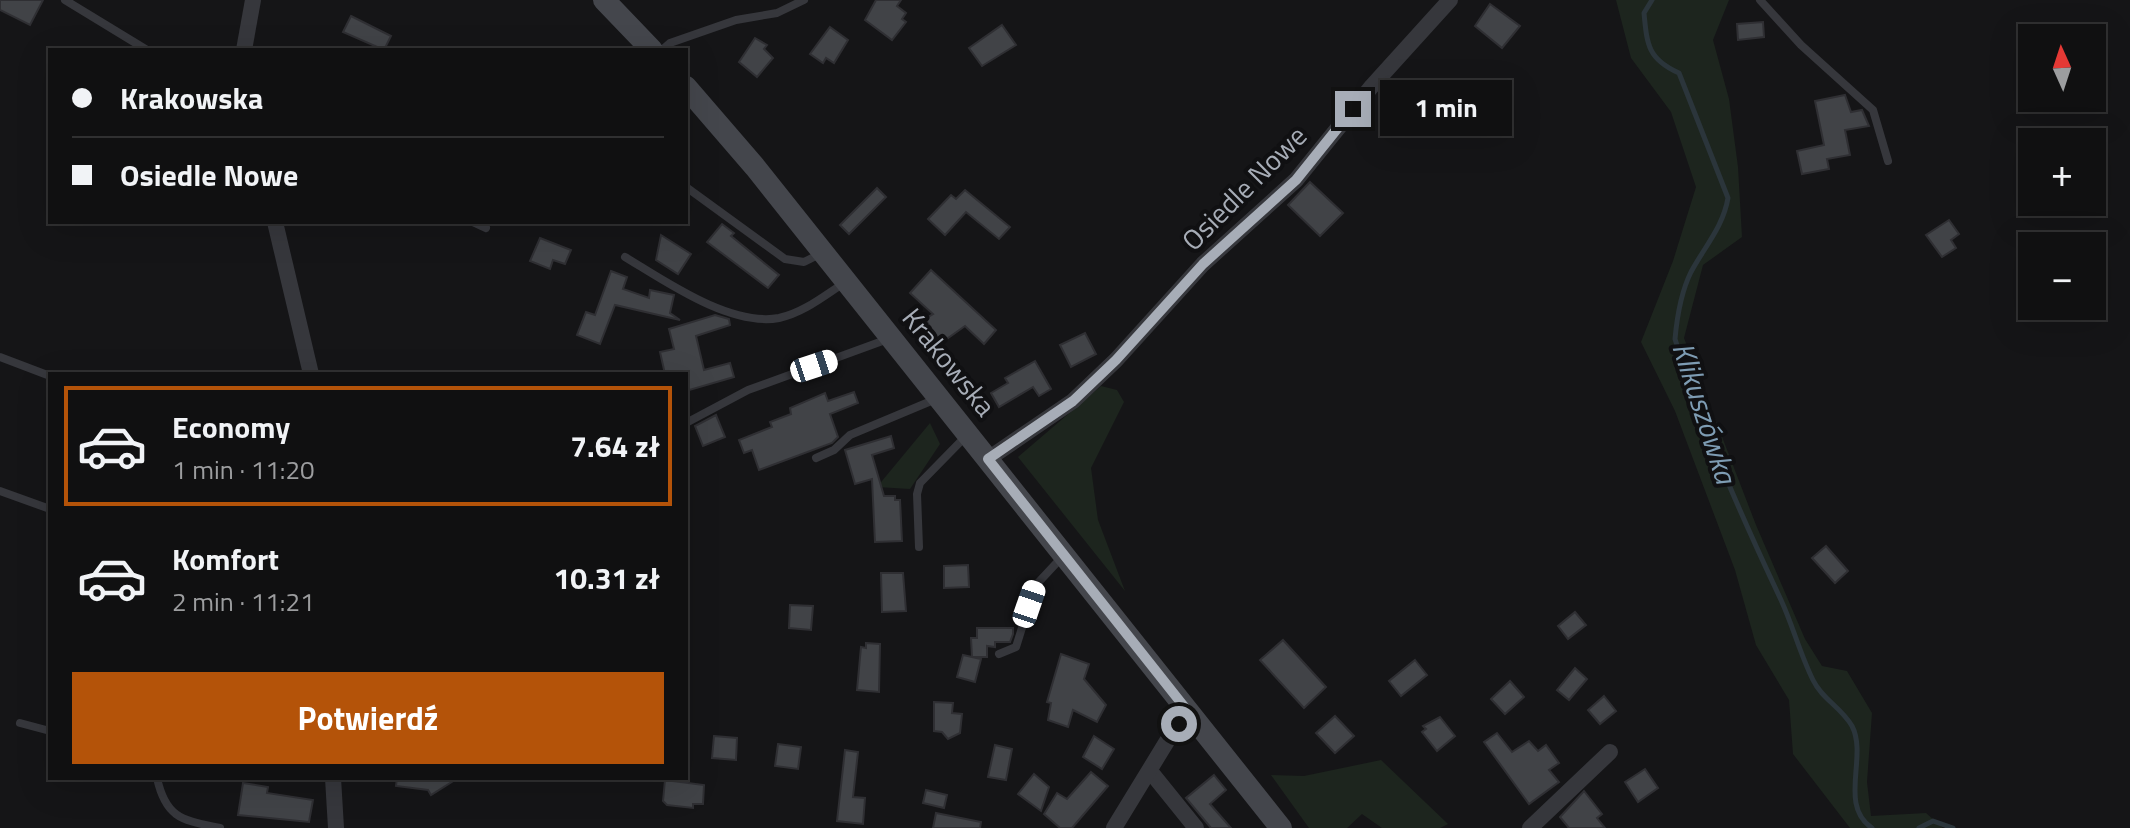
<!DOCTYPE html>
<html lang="pl">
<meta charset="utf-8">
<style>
body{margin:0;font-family:"Titillium Web",sans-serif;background:#1e1e1f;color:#f1f3f6;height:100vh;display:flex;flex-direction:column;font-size:30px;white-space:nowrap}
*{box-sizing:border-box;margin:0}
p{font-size:26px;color:#9c9d9f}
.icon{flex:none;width:44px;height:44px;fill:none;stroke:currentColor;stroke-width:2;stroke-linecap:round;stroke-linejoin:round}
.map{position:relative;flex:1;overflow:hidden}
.sheet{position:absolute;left:48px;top:372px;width:640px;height:408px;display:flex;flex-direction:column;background:#101011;border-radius:0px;box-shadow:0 8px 32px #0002,0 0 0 2px #303031}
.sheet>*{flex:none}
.guide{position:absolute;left:48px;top:48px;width:640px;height:176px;border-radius:0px;box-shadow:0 8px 32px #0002,0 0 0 2px #303031;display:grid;align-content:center;height:176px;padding:0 24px;background:#101011}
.needle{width:52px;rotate:357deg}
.fabs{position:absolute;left:2018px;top:24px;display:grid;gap:16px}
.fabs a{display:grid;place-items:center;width:88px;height:88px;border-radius:0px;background:#101011;box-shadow:0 8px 32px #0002,0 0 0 2px #303031;font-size:40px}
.end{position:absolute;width:36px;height:36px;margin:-18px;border:10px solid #a7adb7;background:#111;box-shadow:0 0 0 4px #111}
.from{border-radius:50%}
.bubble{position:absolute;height:56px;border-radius:0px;background:#101011;box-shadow:0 8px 32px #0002,0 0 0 2px #303031;font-size:26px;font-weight:700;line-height:56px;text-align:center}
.car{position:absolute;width:24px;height:48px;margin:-24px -12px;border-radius:10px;box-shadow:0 0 6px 2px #0007;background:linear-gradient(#fff 24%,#345 0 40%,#fff 0 76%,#345 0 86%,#fff 0)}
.guide b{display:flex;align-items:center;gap:28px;height:76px;font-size:30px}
.guide b+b{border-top:2px solid #303031}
.guide i{width:20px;height:20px;background:#f1f3f6}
ul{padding:14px 0 0;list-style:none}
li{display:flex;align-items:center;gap:24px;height:120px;margin:0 16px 12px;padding:0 8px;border:4px solid transparent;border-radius:0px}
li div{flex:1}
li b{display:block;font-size:30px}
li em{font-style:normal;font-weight:700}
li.current{border-color:#b45309}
li>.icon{width:72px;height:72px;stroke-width:1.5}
.cta{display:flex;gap:16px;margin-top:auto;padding:16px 24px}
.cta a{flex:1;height:92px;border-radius:0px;background:#b45309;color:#fff;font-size:32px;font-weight:700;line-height:92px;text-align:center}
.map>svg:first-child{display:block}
.green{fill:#1d251e}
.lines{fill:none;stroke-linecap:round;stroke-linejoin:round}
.stream{stroke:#2b353b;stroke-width:5}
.building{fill:#414347;stroke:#2f2f33;stroke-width:2}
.service{stroke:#36373c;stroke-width:8}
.minor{stroke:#36373c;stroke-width:16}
.secondary{stroke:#44464c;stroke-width:22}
.route{stroke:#a7adb7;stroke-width:10}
.labels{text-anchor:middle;stroke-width:8;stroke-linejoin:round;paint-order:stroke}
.street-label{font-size:28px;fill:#a7adb7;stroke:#101012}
.water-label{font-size:30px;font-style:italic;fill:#7e9cb3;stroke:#101012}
</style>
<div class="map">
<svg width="2130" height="828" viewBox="0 0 2130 828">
<rect width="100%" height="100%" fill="#151517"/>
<!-- green -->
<g class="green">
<path d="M1616,0H1729L1713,40L1729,99L1738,167L1742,237L1703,265L1684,338L1756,525L1805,639L1822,666L1847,671L1872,713L1867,782L1871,816L1926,813L1943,828H1850L1793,754L1789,700L1756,645L1735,570L1675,411L1641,342L1673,261L1696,187L1671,112L1631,58Z"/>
<path d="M1101,386L1117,390L1124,402L1091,468L1098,520L1125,591L1018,457Z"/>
<path d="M930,423L940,444L910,489L877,487Z"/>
<path d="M1381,760L1448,824L1440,828H1382L1362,814L1347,828H1309L1271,775L1304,776Z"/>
</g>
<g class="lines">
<!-- stream -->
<g class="stream">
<path d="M1652,0L1644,13C1647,45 1648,59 1679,73L1728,198C1723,227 1705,246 1691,272C1681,292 1677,317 1675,339C1703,430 1741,515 1781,600C1793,626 1800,654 1813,680C1822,699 1841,707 1852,726C1868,757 1838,805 1872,828"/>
<path d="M1919,828L1933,821L1953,828"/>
</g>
</g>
<!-- building -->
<g class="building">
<path d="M0,0H43L30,25L0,10Z"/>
<path d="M876,0H901L897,6L906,13L902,19L906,22L892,40L865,20Z"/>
<path d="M1490,4L1520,26L1502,48L1475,26Z"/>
<path d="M351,16L391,36L384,50L343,32Z"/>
<path d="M1763,22L1764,37L1738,40L1737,24Z"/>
<path d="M1002,25L1016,45L982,66L969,48Z"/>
<path d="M830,27L848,40L834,63L826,58L823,63L810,54Z"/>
<path d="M755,38L767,45L764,49L773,58L757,77L739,62Z"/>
<path d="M1845,95L1851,112L1862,110L1869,126L1845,130L1850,155L1827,159L1829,169L1802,174L1797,151L1824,145L1815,101Z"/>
<path d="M1310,182L1343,213L1320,236L1288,205Z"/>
<path d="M877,188L886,197L849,234L840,225Z"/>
<path d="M965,190L1010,227L999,239L966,212L945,235L928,219L951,195L956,199Z"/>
<path d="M1949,220L1959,234L1951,240L1956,248L1942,257L1926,235Z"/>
<path d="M722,224L734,233L731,236L779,275L768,288L707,242Z"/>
<path d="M661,235L691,254L678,274L656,260Z"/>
<path d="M540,238L571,250L565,264L553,260L550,269L530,261Z"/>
<path d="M931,270L996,330L984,344L965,326L941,343L925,319L933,314L910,293Z"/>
<path d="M611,271L627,277L623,289L649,298L650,290L674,295L670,313L680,320L615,305L600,344L577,335L586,312L595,315Z"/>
<path d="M715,315L729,319L730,325L696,336L704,370L730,363L734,377L686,391V374H665L660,352L674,349L669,329Z"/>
<path d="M1085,333L1096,354L1071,367L1060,345Z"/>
<path d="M1035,361L1051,389L1039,396L1033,387L999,407L991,393L1008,383L1005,378Z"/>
<path d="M854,392L858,403L830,414L838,437L832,443L759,470L752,450L744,453L739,440L772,427L770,422L791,414L790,408L825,393L828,401Z"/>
<path d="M716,415L725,437L703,446L695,426Z"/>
<path d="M891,436L894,448L872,455L884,496H895V500H900L902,541L875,542L872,479L855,484L845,450Z"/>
<path d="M1826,546L1848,571L1835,583L1812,558Z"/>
<path d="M968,565L969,587L944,588V566Z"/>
<path d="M881,573H903L906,611L882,612Z"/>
<path d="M790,605L813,606L811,630L789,628Z"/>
<path d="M1575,612L1586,625L1568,639L1558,626Z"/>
<path d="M977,628H1013V634L1010,642H995V647L987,646V657H972L981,659L975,682L957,677L963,655L972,657L971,638H977Z"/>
<path d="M1283,640L1326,687L1304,708L1260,660Z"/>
<path d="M866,643L880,644L879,692L857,690L861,647L866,648Z"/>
<path d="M1061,654L1089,664L1084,679L1106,705L1097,722L1073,710L1068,727L1048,720L1051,703L1047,702Z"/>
<path d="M1415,660L1427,675L1401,696L1389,681Z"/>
<path d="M1575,668L1587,679L1569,700L1557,690Z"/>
<path d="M1510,681L1524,697L1505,714L1491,699Z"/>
<path d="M1604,696L1616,711L1600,724L1588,710Z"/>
<path d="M934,702L953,703L952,713L962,714L960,733L948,739L942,732L934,731Z"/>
<path d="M1335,716L1354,736L1335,753L1316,733Z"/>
<path d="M1440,717L1455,736L1437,751L1422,732L1426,729L1423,726Z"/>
<path d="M1497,733L1512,752L1529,741L1538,751L1546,745L1559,763L1549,770L1559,782L1529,804L1484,742Z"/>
<path d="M714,736L737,738L736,760L712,758Z"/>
<path d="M1094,736L1114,749L1102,769L1083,757Z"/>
<path d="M778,744L801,747L798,769L775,766Z"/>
<path d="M995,745L1012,749L1006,780L988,777Z"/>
<path d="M845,750L858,752L853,797L865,798L863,824L837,821Z"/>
<path d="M1645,769L1658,788L1638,802L1625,782Z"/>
<path d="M1091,772L1108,786L1072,828H1060L1044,814L1057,793L1067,799Z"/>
<path d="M1034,774L1049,787L1041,811L1018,794Z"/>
<path d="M1214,775L1226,790L1210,804L1231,828H1211L1186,798Z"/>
<path d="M397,778H458L431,795L428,790L396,786Z"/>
<path d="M665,780L704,785L703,804H693V808L667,805L663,801Z"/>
<path d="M243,783L268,787L267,793L313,800L309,822L238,815Z"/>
<path d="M926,790L947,795L944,808L923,803Z"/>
<path d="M1584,791L1602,814L1597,818L1605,828H1569L1560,817Z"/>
<path d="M936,813L981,822L980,828H933Z"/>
</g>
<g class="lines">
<!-- service -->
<g class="service">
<path d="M65,0L147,50"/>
<path d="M1760,0L1801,45L1873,110L1888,161"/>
<path d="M662,50L670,43L736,20L777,13L804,0"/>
<path d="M686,187L785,259L804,262L822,253"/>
<path d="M473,222L486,228"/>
<path d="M625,257C665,281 730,327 779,318C803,313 824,296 844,283"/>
<path d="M0,357L50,376"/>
<path d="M686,423L748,390L888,339"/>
<path d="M816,458L834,450L850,435L936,399"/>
<path d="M0,491L50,509"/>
<path d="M919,547L917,494L920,483L967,435"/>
<path d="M999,654L1016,647L1035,586L1063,556"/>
<path d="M20,723L50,731"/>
<path d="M157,778C166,819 183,820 220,828"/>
</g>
<!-- minor -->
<g class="minor">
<path d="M244,50L253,0"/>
<path d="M275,222L311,374"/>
<path d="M988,459L1073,401L1116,360L1203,264L1296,180L1372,86L1450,0"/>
<path d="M1150,771L1196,828"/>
<path d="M333,778L336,828"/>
<path d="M1114,828L1172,733L1190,714"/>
<path d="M1530,828L1610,752"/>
</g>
<!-- secondary -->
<g class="secondary">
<path d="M604,0L652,50"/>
<path d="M686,87L755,167L1281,828"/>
</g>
</g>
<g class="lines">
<!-- route -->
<path class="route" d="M1179,724L1190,714L988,459L1073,401L1116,360L1203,264L1296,180L1353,109"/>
</g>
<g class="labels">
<!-- street labels -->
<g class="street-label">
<text transform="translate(1244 188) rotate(-45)" y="10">Osiedle Nowe</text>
<text transform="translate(949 362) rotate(51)" y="10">Krakowska</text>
</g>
<!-- water labels -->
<g class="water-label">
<text transform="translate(1704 413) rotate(72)" y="10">Klikuszówka</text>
</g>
</g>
</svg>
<div class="fabs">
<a><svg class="needle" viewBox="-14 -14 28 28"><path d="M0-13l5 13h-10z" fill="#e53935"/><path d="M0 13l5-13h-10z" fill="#9c9d9f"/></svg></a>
<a>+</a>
<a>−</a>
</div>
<i class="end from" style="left:1179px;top:724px"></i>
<i class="end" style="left:1353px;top:109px"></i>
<div class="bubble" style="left:1380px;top:80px;width:132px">1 min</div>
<i class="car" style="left:814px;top:366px;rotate:72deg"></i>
<i class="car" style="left:1029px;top:604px;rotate:19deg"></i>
<div class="guide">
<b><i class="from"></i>Krakowska</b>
<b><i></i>Osiedle Nowe</b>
</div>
<section class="sheet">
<ul>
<li class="current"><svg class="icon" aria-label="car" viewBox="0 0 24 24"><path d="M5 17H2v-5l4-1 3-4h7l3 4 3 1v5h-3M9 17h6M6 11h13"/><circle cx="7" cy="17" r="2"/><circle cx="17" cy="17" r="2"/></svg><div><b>Economy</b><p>1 min · 11:20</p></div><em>7.64 zł</em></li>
<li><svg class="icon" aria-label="car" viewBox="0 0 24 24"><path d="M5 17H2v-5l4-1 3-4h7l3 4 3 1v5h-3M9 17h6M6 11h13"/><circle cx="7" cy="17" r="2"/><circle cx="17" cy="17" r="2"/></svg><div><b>Komfort</b><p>2 min · 11:21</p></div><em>10.31 zł</em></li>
</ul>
<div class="cta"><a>Potwierdź</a></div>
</section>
</div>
